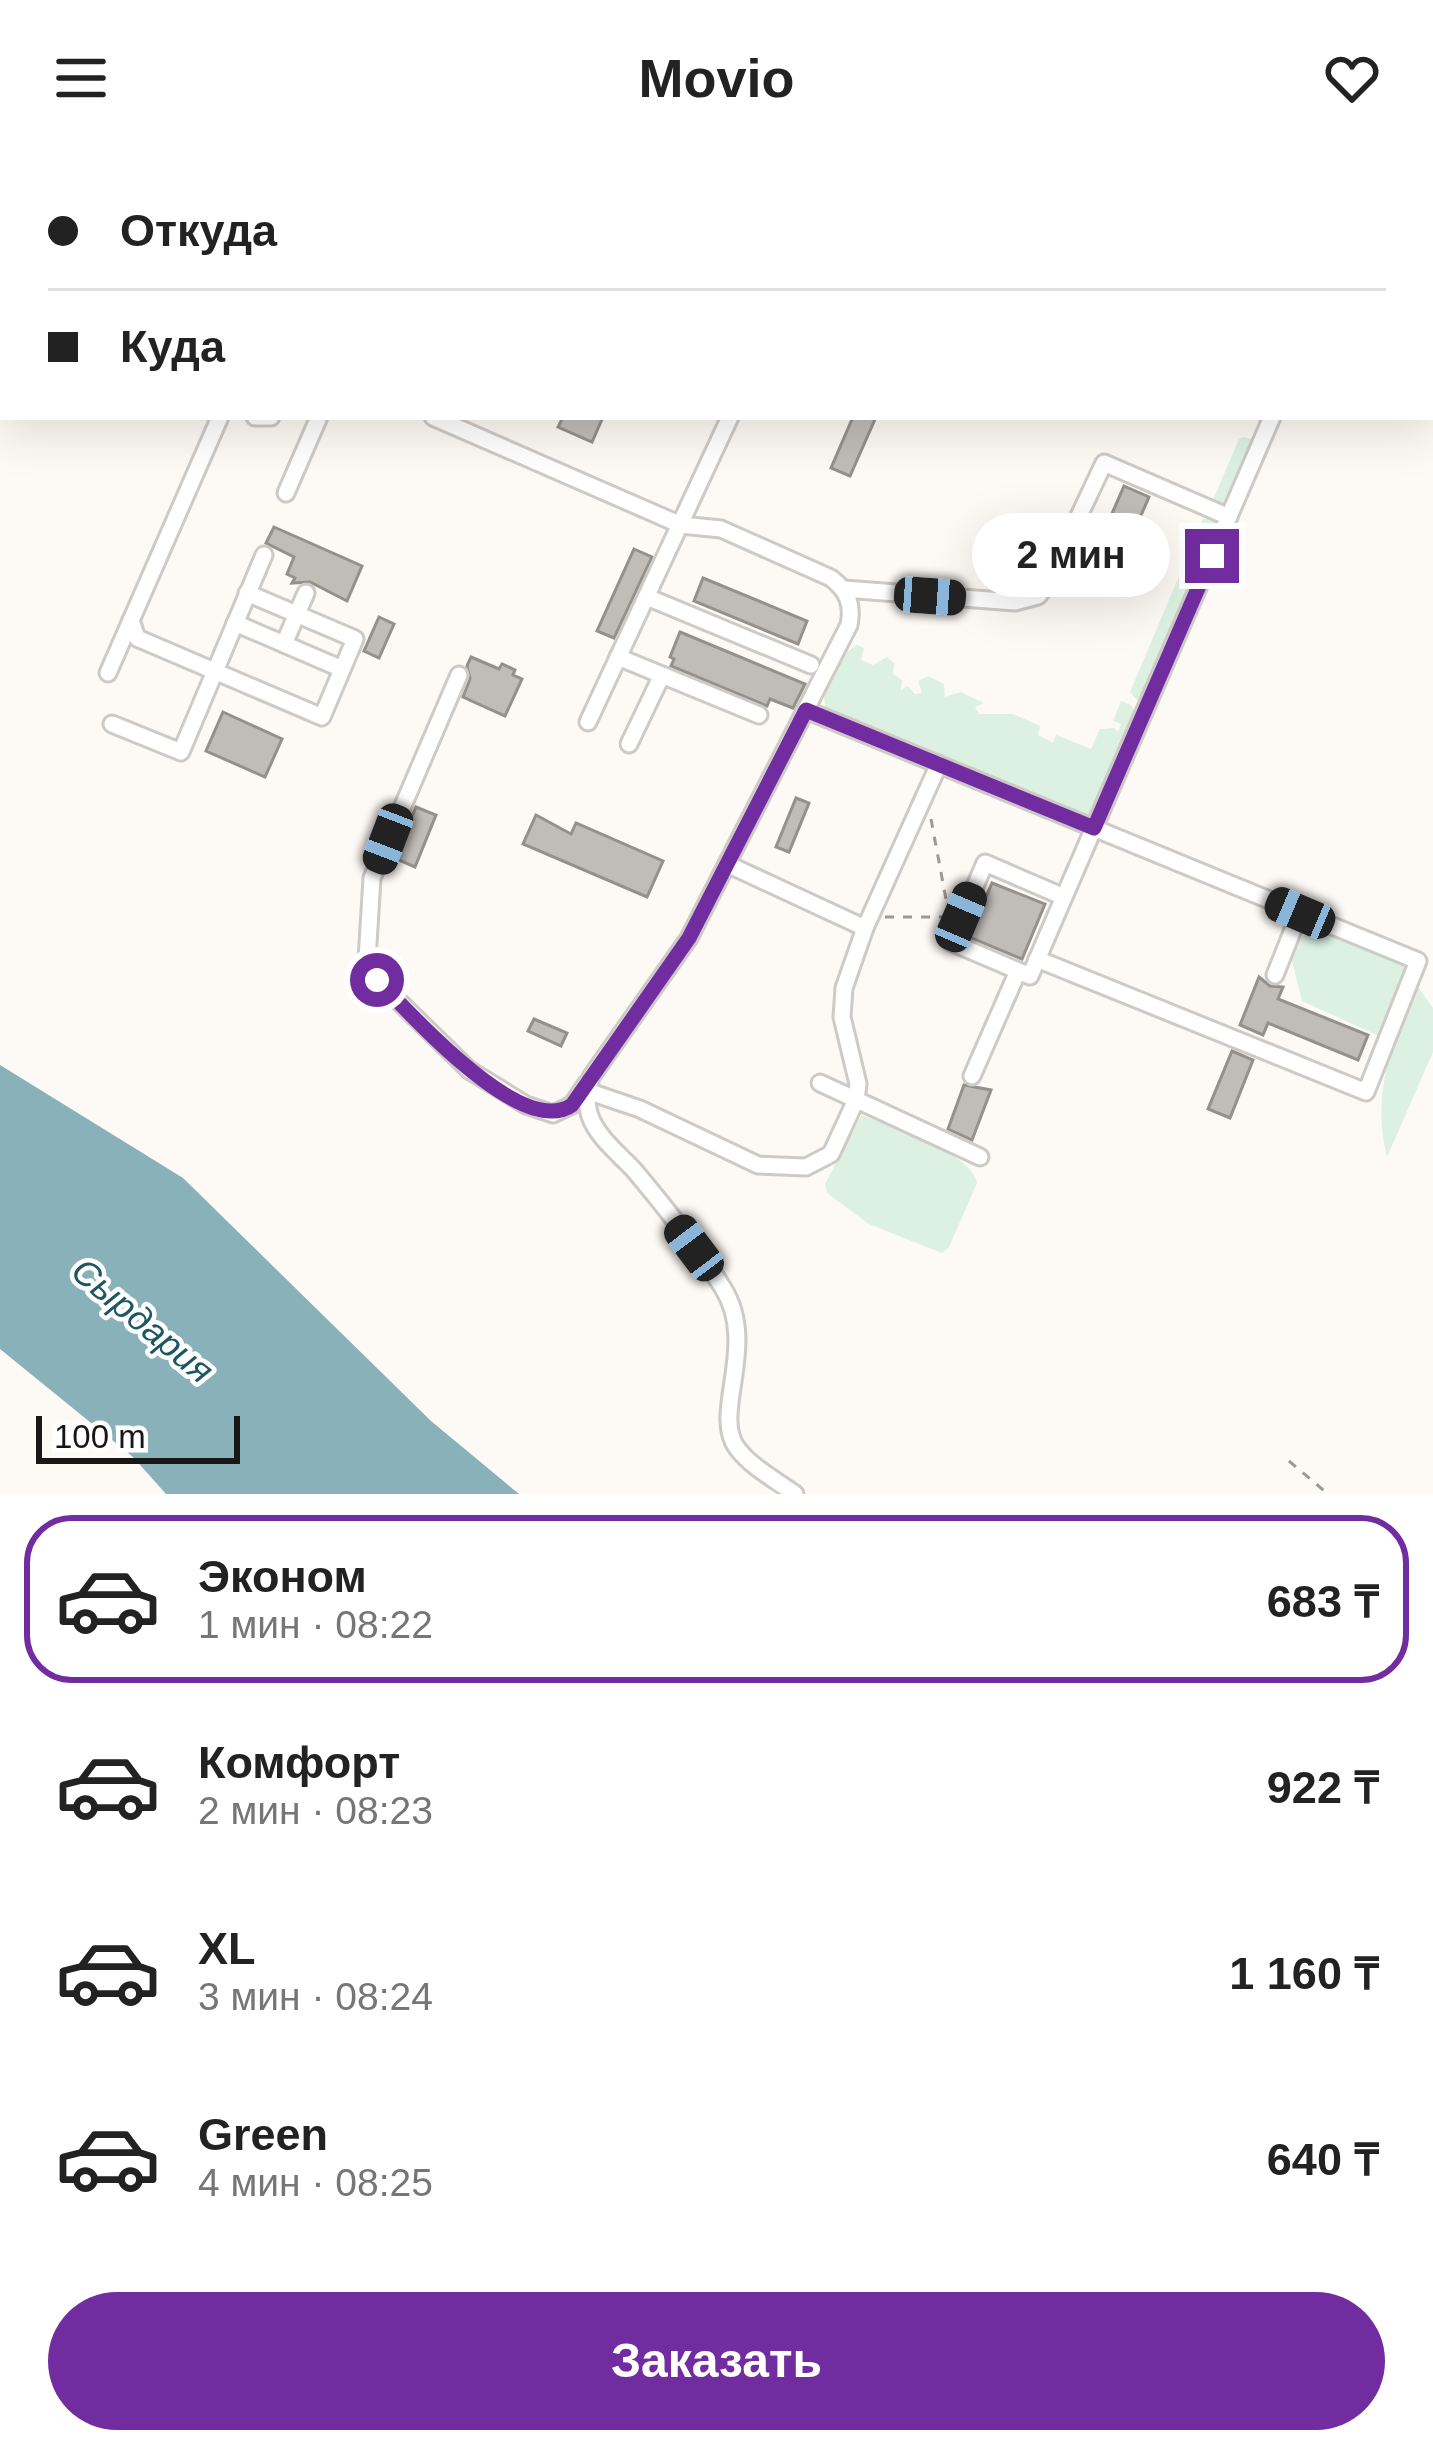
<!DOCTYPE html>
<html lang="ru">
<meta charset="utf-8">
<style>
body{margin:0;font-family:Helvetica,sans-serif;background:#f2f2f2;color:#222;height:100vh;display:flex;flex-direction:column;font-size:45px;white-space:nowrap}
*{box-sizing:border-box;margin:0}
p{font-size:39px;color:#767676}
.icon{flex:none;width:66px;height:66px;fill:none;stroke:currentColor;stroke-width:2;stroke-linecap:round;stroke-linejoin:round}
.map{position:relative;height:1338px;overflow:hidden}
.side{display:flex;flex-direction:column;background:#fff;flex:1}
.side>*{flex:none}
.top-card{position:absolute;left:0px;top:0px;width:1434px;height:264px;box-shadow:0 12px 48px #0002;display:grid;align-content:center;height:264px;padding:0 48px;background:#fff}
.scale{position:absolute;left:36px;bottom:30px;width:204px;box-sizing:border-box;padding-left:12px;border:6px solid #191716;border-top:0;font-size:33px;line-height:42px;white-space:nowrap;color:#191716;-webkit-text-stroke:9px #fff;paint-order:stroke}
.end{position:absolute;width:54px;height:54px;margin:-27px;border:15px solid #712ca0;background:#fff;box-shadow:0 0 0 6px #fff}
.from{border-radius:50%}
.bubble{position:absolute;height:84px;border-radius:42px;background:#fff;box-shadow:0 12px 48px #0002;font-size:39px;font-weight:800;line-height:84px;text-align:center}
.car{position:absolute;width:36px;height:72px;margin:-36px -18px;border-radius:15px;box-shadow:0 0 9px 3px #0007;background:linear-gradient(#222 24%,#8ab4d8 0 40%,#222 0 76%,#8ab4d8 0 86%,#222 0)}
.top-card b{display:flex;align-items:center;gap:42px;height:114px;font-size:45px}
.top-card b+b{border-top:3px solid #e0e0e0}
.top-card i{width:30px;height:30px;background:#222}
ul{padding:21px 0 0;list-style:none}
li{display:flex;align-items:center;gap:36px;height:168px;margin:0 24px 18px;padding:0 24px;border:6px solid transparent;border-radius:48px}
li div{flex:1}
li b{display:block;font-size:45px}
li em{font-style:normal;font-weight:800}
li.on{border-color:#712ca0}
li>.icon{width:108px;height:108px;stroke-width:1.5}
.action{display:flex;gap:24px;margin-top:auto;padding:24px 48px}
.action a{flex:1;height:138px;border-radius:72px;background:#712ca0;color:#fff;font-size:48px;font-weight:800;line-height:138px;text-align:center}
header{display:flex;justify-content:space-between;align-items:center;height:156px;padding:0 48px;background:#fff;font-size:54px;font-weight:800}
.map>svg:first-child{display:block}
.green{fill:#dcf1e2}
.water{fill:#89b1b9}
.building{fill:#c0bcb8;stroke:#94918d;stroke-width:3}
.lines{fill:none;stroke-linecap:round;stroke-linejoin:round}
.minor-casing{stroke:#cecac6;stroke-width:21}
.major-casing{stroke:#ab8281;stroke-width:27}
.path{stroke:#9c9996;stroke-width:3;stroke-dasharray:9 9;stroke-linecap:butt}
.minor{stroke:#fff;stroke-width:15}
.major{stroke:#fcd7d6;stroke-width:21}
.route{stroke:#712ca0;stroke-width:15}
.labels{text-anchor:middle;stroke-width:9;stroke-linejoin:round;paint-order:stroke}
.water-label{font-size:36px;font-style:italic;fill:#1e5761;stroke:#fff}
</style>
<header><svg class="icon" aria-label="menu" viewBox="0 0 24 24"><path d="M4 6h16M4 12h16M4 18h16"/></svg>Movio<svg class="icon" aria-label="heart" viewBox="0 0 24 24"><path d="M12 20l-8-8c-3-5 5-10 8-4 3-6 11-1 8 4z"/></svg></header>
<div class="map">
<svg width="1433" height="1338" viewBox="0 0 1433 1338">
<rect width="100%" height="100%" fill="#fdf9f5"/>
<!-- green -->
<g class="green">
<path d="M1244,281L1251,283L1252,289L1221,352L1213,344L1239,283Z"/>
<path d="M1209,362L1215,365L1217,372L1144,542L1138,545L1130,536L1185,406L1195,402L1191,392L1203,363Z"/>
<path d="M857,489L864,492L861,504L873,509L887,501L894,507L893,518L902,524L901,534L908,530L915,538L922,537L918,525L928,520L944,528L945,541L961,536L984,547L975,551L979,558H1013L1040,570L1038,579L1053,587L1056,579L1091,593L1100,573L1114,572L1118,576L1121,568L1113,565L1121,545L1131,549L1136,560L1092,661L1087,664L827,556C817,533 836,500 857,489Z"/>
<path d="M1311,770L1406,810L1379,880L1302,845L1290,797Z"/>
<path d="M1416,828L1433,852V896L1387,1001C1371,933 1392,891 1416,828Z"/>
<path d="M862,959C890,971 972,996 977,1027L949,1091L942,1097L869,1068L827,1037L825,1028Z"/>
</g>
<!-- water -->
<path class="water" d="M0,909L183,1022L431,1265L519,1338H166L133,1301L0,1193Z"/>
<!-- building -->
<g class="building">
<path d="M563,261H603L592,286L558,271Z"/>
<path d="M853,261H876L850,320L831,312Z"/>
<path d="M1124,330L1149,341L1125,396L1100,385Z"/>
<path d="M274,371L362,410L347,445L310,426L292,427L295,422L287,418L294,401L266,387Z"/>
<path d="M634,393L652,401L614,482L597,475Z"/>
<path d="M703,422L807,465L798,488L694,445Z"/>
<path d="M379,461L394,468L379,502L364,495Z"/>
<path d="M680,476L805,528L793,552L770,543L767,550L671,510L674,503L670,501Z"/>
<path d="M471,501L499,513L502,508L515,514L513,519L522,523L505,560L463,541L470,523L467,510Z"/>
<path d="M223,556L282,583L265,621L206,595Z"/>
<path d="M796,642L809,647L789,696L776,691Z"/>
<path d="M416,651L436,659L415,711L394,702Z"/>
<path d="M536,659L571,678L576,667L663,705L647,741L523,688Z"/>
<path d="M992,727L1045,748L1022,803L969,781Z"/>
<path d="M1259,821L1270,830L1283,831L1278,843L1368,879L1358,904L1268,867L1263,879L1240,869Z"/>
<path d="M534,863L567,877L561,890L528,875Z"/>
<path d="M1232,895L1253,904L1230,962L1208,953Z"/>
<path d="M964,929L991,934L972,984L948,973Z"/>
</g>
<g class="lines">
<defs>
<g id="minor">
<path d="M108,0L115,3"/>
<path d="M787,0L794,3"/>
<path d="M1024,0L1031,3"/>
<path d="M58,3L59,0"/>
<path d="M176,3L177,0"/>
<path d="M391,3L392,0"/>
<path d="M433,3L434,0"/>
<path d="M861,3L865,0"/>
<path d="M0,141L3,134"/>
<path d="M0,166L3,159"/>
<path d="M0,233L3,234"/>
<path d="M255,261H271"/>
<path d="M433,261L681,369L721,373L831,422C848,435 853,449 849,469L689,782L591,921C587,936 585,950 592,965C601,984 620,999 634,1014C665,1051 697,1091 723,1132C759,1190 711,1257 737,1292C751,1311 776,1324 795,1338"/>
<path d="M286,337L319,261"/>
<path d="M844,433L1015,446L1038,440L1046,430L1104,307L1229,361"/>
<path d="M647,441L811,509"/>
<path d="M131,464L137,482L322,561L355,483L247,437"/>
<path d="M235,467L342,513"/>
<path d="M284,488L306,437"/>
<path d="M618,501L759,559"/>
<path d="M108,517L220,261"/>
<path d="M459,519L372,722L367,804L377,824L469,914L526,949L553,958L572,949L587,927"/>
<path d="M806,554L1418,805L1366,936L1037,803"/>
<path d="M588,566L730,261"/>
<path d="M112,568L181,596L264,399"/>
<path d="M629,588L662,519"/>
<path d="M727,708L865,772"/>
<path d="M1064,741L985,707L951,786L1030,820L1064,741L1272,261"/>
<path d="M1275,819L1300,756"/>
<path d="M972,920L1018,815"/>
<path d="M820,927L980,1001"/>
<path d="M587,935L640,953L758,1009L806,1011L831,998L856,944L858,928L842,861L844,832L865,772L939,608"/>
</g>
<g id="major">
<path d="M1321,0L1328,3"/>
<path d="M1431,47L1433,48"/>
</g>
</defs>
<!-- minor casing -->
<use href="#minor" class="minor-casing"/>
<!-- major casing -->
<use href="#major" class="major-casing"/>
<!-- path -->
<g class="path">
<path d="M246,0L248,3"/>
<path d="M1231,0L1238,3"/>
<path d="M367,3L369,0"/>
<path d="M931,663L948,754"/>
<path d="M885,761H947"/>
<path d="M1289,1305L1328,1338"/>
</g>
<!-- minor -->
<use href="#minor" class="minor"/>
<!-- major -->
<use href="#major" class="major"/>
</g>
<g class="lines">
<!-- route -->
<path class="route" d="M377,824C411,857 521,984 572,949L689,782L806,554L1094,672L1212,400"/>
</g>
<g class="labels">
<!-- water labels -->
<g class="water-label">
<text transform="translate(143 1164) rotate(40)" y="13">Сырдария</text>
</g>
</g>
</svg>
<div class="scale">100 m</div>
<i class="end from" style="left:377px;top:824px"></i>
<i class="end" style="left:1212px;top:400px"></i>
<div class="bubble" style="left:972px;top:357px;width:198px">2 мин</div>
<i class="car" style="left:930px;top:440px;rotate:94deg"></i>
<i class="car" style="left:388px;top:683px;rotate:201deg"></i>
<i class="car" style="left:1300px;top:757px;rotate:293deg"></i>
<i class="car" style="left:961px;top:761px;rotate:23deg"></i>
<i class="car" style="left:694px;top:1092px;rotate:323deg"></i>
<div class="top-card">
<b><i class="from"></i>Откуда</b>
<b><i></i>Куда</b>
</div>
</div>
<section class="side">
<ul>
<li class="on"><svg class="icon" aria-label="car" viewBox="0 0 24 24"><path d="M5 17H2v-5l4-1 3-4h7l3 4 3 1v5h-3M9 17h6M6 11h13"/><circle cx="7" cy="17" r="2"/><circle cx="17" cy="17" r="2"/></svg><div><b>Эконом</b><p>1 мин · 08:22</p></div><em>683 ₸</em></li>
<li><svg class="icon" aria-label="car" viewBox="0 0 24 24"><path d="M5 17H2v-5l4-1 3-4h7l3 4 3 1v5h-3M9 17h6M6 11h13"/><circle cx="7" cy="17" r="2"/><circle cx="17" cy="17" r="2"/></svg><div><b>Комфорт</b><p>2 мин · 08:23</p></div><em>922 ₸</em></li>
<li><svg class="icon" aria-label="car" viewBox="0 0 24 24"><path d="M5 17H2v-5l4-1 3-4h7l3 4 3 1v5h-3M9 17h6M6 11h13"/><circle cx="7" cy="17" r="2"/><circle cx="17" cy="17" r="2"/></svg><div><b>XL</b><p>3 мин · 08:24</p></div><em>1 160 ₸</em></li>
<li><svg class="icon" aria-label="car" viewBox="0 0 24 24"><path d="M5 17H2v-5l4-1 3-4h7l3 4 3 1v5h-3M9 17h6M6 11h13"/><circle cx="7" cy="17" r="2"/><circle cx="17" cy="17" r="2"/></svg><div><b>Green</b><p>4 мин · 08:25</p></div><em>640 ₸</em></li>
</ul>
<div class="action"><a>Заказать</a></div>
</section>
